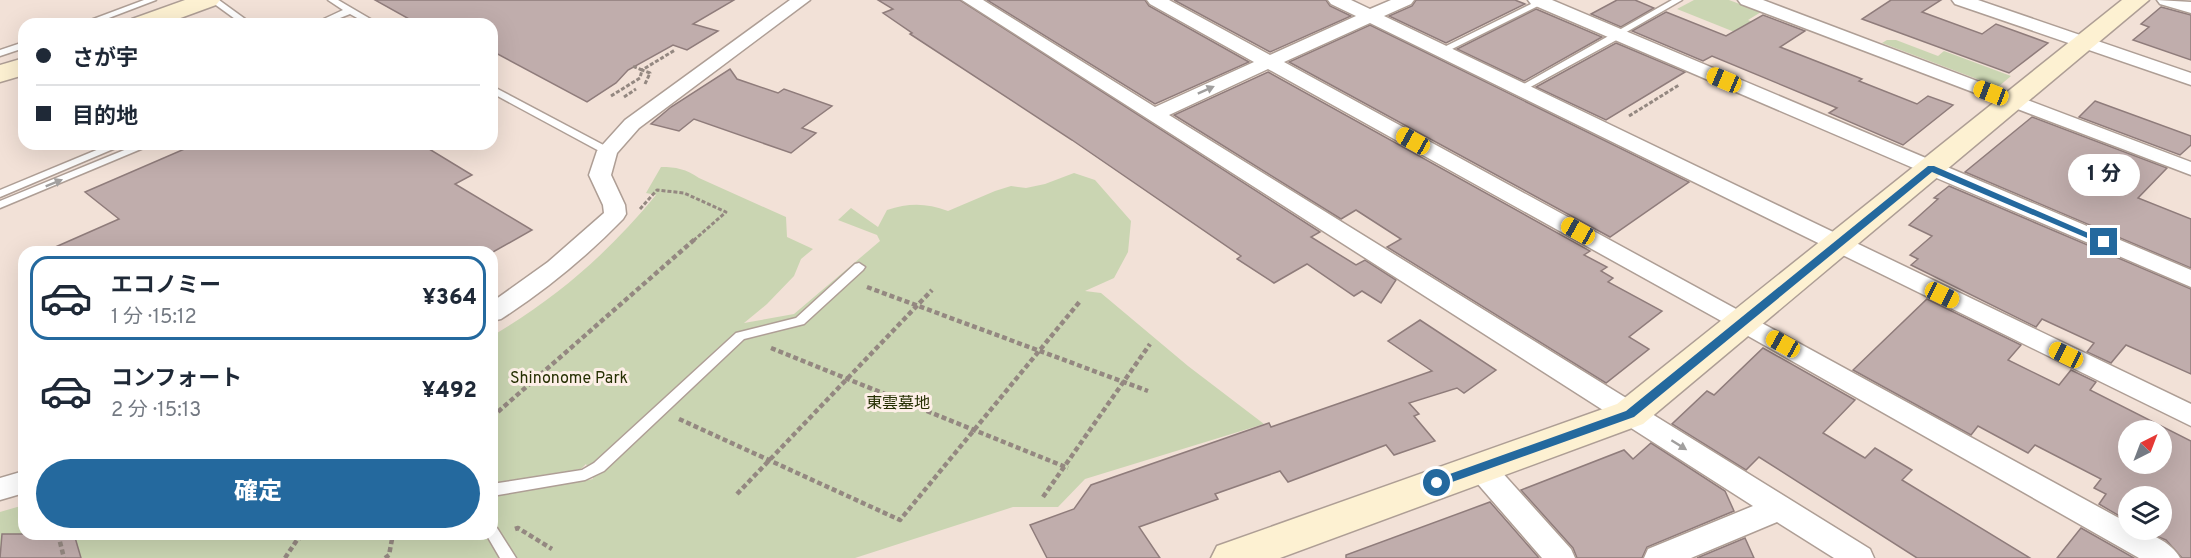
<!DOCTYPE html>
<html lang="ja">
<meta charset="utf-8">
<style>
body{margin:0;font-family:Overpass,"Noto Sans JP",sans-serif;background:#f2f2f3;color:#1f2937;height:100vh;display:flex;flex-direction:column;font-size:22px;white-space:nowrap}
*{box-sizing:border-box;margin:0}
p{font-size:20px;color:#747a83}
.icon{flex:none;width:33px;height:33px;fill:none;stroke:currentColor;stroke-width:2;stroke-linecap:round;stroke-linejoin:round}
.map{position:relative;flex:1;overflow:hidden}
.details{position:absolute;left:18px;top:246px;width:480px;height:294px;display:flex;flex-direction:column;background:#fff;border-radius:18px;box-shadow:0 6px 24px #0002}
.details>*{flex:none}
.banner{position:absolute;left:18px;top:18px;width:480px;height:132px;border-radius:18px;box-shadow:0 6px 24px #0002;display:grid;align-content:center;height:132px;padding:0 18px;background:#fff}
.needle{width:39px;rotate:42deg}
.controls{position:absolute;left:2118px;top:420px;display:grid;gap:12px}
.controls a{display:grid;place-items:center;width:54px;height:54px;border-radius:50%;background:#fff;box-shadow:0 6px 24px #0002;font-size:30px}
.end{position:absolute;width:27px;height:27px;margin:-14px;border:8px solid #24699e;background:#fff;box-shadow:0 0 0 3px #fff}
.from{border-radius:50%}
.bubble{position:absolute;height:42px;border-radius:21px;background:#fff;box-shadow:0 6px 24px #0002;font-size:20px;font-weight:800;line-height:42px;text-align:center}
.car{position:absolute;width:18px;height:36px;margin:-18px -9px;border-radius:8px;box-shadow:0 0 4px 2px #0007;background:linear-gradient(#f5c518 24%,#345 0 40%,#f5c518 0 76%,#345 0 86%,#f5c518 0)}
.banner b{display:flex;align-items:center;gap:21px;height:57px;font-size:22px}
.banner b+b{border-top:2px solid #e0e1e3}
.banner i{width:15px;height:15px;background:#1f2937}
ul{padding:10px 0 0;list-style:none}
li{display:flex;align-items:center;gap:18px;height:84px;margin:0 12px 9px;padding:0 6px;border:3px solid transparent;border-radius:18px}
li div{flex:1}
li b{display:block;font-size:22px}
li em{font-style:normal;font-weight:800}
li.current{border-color:#24699e}
li>.icon{width:54px;height:54px;stroke-width:1.5}
.cta{display:flex;gap:12px;margin-top:auto;padding:12px 18px}
.cta a{flex:1;height:69px;border-radius:36px;background:#24699e;color:#fff;font-size:24px;font-weight:800;line-height:69px;text-align:center}
.map>svg:first-child{display:block}
.green{fill:#cad5b2}
.building{fill:#c0adac;stroke:#8f7c7b;stroke-width:1.5;fill-rule:evenodd}
.lines{fill:none;stroke-linecap:round;stroke-linejoin:round}
.lane-casing{stroke:#ae9e95;stroke-width:3}
.street-casing{stroke:#ae9e95;stroke-width:3}
.secondary-casing{stroke:#ae9e95;stroke-width:3}
.path-far1{stroke:#948881;stroke-width:3;stroke-dasharray:4 2;stroke-linecap:butt}
.path{stroke:#948881;stroke-width:4.5;stroke-dasharray:5 3;stroke-linecap:butt}
.lane{fill:#fff;fill-rule:evenodd}
.street{fill:#fff;fill-rule:evenodd}
.secondary{fill:#fdf1d2;fill-rule:evenodd}
.oneway{fill:#a19f9e}
.route{fill:#24699e}
.labels{text-anchor:middle;stroke-width:6;stroke-linejoin:round;paint-order:stroke}
.park-label{font-size:16px;fill:#263003;stroke:#fdefe7}
</style>
<div class="map">
<svg width="2191" height="558" viewBox="0 0 2191 558">
<rect width="100%" height="100%" fill="#f2e1d7"/>
<!-- green -->
<g class="green">
<path d="M1694,0H1729L1761,12L1748,20L1760,25L1742,35L1677,9Z"/>
<path d="M1887,40H1896L1938,56L1944,51L2011,76L1998,87L1882,43Z"/>
<path d="M661,167C676,167 686,169 699,178L786,217L787,237L813,249L801,259L794,276L767,304L744,323L794,314L880,241L877,235L838,220L851,208L878,227L887,210C909,203 926,203 948,211L995,191L1011,186L1026,188L1045,184L1074,173L1095,180L1131,221L1128,252L1114,278L1085,291L1101,293L1188,366L1264,424L1085,479L1058,507H1013L855,558H0V512L24,505V534H492V486L499,495L593,479L586,464L581,469L492,483V336C558,297 607,254 656,195L646,193Z"/>
</g>
<!-- building -->
<g class="building">
<path d="M375,0H734L693,24L718,31L687,50L673,45L628,70L616,83L587,102L492,51V24H418Z"/>
<path d="M878,0H960L1320,232L1311,237L1356,265L1365,260L1396,280L1381,303L1362,291L1354,296L1307,264L1274,283L1237,259L1241,256L1072,140L910,34L912,33L883,13L893,9Z"/>
<path d="M987,0H1145L1149,6L1249,62L1155,104Z"/>
<path d="M1174,0H1326L1330,6L1351,16L1270,52Z"/>
<path d="M1416,0H1515L1525,4L1446,43L1389,16L1412,6Z"/>
<path d="M1617,0H1635L1654,8L1621,27L1591,14Z"/>
<path d="M1891,0H1941L1922,12L1982,34L1996,24L2048,43L2009,73L1862,19Z"/>
<path d="M2161,7L2191,15V60L2133,40L2149,27L2141,24Z"/>
<path d="M1536,9L1602,37L1524,81L1457,49Z"/>
<path d="M1666,12L1726,36L1763,15L1805,31L1780,47L1862,79L1859,81L1917,104L1928,96L1953,105L1903,145L1829,113L1837,108L1712,56L1703,61L1632,31Z"/>
<path d="M1370,25L1689,182L1610,237L1289,62Z"/>
<path d="M1616,43L1685,72L1606,120L1536,87Z"/>
<path d="M730,69L737,79L778,93L784,89L832,106L802,128L816,133L791,153L694,119L679,131L651,124L671,107Z"/>
<path d="M1268,72L1590,251L1584,255L1607,267L1601,271L1613,278L1608,282L1662,311L1629,337L1649,349L1606,383L1387,247L1401,239L1356,210L1341,219L1174,115Z"/>
<path d="M2095,101L2191,136V145L2180,155L2079,117Z"/>
<path d="M2032,117L2167,168L2138,198L2191,219V268L1965,172Z"/>
<path d="M196,144H421L472,175L455,184L532,230L493,252H44L119,219L85,192Z"/>
<path d="M1949,186L2191,289V374L2126,345L2111,363L2087,352L2094,343L2042,319L2036,327L1911,265L1918,259L1910,255L1932,236L1909,225L1938,199L1934,198Z"/>
<path d="M1927,299L2021,345L2008,360L2059,385L2071,370L2096,382L2090,390L2191,441V558H2182L2166,540L2141,530H2162V496H2128V521L2099,504L2106,494L2094,488L2101,479L2035,445L2028,453L1978,426L1971,435L1853,370ZM2128,430H2162V464H2128Z"/>
<path d="M1420,320L1496,370L1464,393L1457,388L1409,403L1419,414L1414,416L1435,441L1394,455L1386,445L1288,482L1280,471L1215,494L1218,499L1139,527L1160,558H1047L1030,525L1074,509L1091,485L1269,423L1271,427L1432,371L1388,341Z"/>
<path d="M1763,348L1855,400L1823,433L1865,458L1875,448L1912,470L1902,480L2030,558H1917L1759,457L1746,470L1672,424L1707,391L1714,395Z"/>
<path d="M1651,443L1725,491L1734,511L1647,547L1642,558H1577L1573,548L1521,490L1624,450L1633,459Z"/>
<path d="M1490,502L1539,558H1346V555Z"/>
<path d="M2081,528L2134,558H2057Z"/>
<path d="M2,534H74L81,558H0Z"/>
<path d="M1745,538L1754,558H1697Z"/>
</g>
<g class="lines">
<defs>
<g id="lane">
<path d="M144,0H156L93,24H80Z"/>
<path d="M209,0H219L252,24H242Z"/>
<path d="M328,0H338L379,24H368L350,14L325,24H313L343,10Z"/>
<path d="M1539,0L1546,2L1444,53H1438L1436,51Z"/>
<path d="M1672,0H1682L1623,34L1622,37L1523,91H1517L1515,89Z"/>
<path d="M24,42V48L0,56V50Z"/>
<path d="M492,86L611,149L612,151L611,153H603L492,93Z"/>
<path d="M111,144H125L0,197V190Z"/>
<path d="M139,144H153L0,208V201Z"/>
<path d="M859,263L865,267L863,270L804,324L744,339L604,471L585,480L492,496V484L582,470L594,463L736,333L796,318L855,264Z"/>
<path d="M492,526L497,528L516,558H500L486,534H492Z"/>
</g>
<g id="street">
<path d="M790,0H810L639,128L617,153L611,175L625,205L626,214L623,219C586,257 546,290 501,319L492,321V302L548,262L604,213L603,205L589,175L597,151L625,120Z"/>
<path d="M962,0H983L1155,107L1254,62L1150,4L1147,0H1169L1270,55L1356,16L1331,4L1328,0H1351L1370,9L1391,0H1414L1411,4L1384,16L2191,404V426L1370,23L1284,62L2128,523V530C2146,530 2172,542 2180,558H2139L1734,328L1268,69L1169,115L1870,549L1874,558H1834L1777,522L1691,558H1644L1648,549L1753,506Z"/>
<path d="M1528,0H1552L2191,270V287L1531,4Z"/>
<path d="M1738,0H1763L2191,162V175L1741,4Z"/>
<path d="M1952,0H1978L2191,73V85L1955,4Z"/>
<path d="M2157,0L2191,2V13L2160,4Z"/>
<path d="M1480,456L1490,459L1571,549L1575,558H1542L1470,475L1466,467L1470,459Z"/>
<path d="M24,471V493L0,500V478Z"/>
</g>
<g id="secondary">
<path d="M185,0H220L216,5L164,24H129L132,19Z"/>
<path d="M2122,0H2149L1643,424L1280,558H1211L1217,546L1617,404Z"/>
<path d="M24,58V75L0,82V65Z"/>
</g>
</defs>
<!-- lane casing -->
<use href="#lane" class="lane-casing"/>
<!-- street casing -->
<use href="#street" class="street-casing"/>
<!-- secondary casing -->
<use href="#secondary" class="secondary-casing"/>
<!-- path-far1 -->
<g class="path-far1">
<path d="M645,84L650,73L642,70L675,50"/>
<path d="M611,96L640,78L642,70L632,66"/>
<path d="M624,97L636,89"/>
<path d="M1629,116L1679,85"/>
<path d="M640,209L657,190L684,193L726,212L693,241"/>
</g>
<!-- path -->
<g class="path">
<path d="M867,287L1148,391"/>
<path d="M771,348L1068,468"/>
<path d="M492,417L695,239"/>
<path d="M679,419L900,520L1081,300"/>
<path d="M737,494L932,290"/>
<path d="M1043,497L1150,344"/>
<path d="M515,529L518,528L552,549"/>
<path d="M58,534L64,558"/>
<path d="M285,558L297,540L306,534"/>
<path d="M385,558L389,555L393,534"/>
</g>
<!-- lane -->
<use href="#lane" class="lane"/>
<!-- street -->
<use href="#street" class="street"/>
<!-- secondary -->
<use href="#secondary" class="secondary"/>
</g>
<!-- one-way arrows -->
<defs><path id="oneway-solid" d="M-6-.8H1V-3.2L6.5 0L1 3.2V.8H-6Z" transform="scale(1.5)"/></defs>
<g class="oneway">
<use href="#oneway-solid" transform="translate(1206 90) rotate(-24)"/>
<use href="#oneway-solid" transform="translate(54 183) rotate(-22)"/>
<use href="#oneway-solid" transform="translate(1679 445) rotate(32)"/>
</g>
<!-- route -->
<path class="route" d="M1928,166H1934L2109,242L2101,244L1932,172L1634,417L1441,486H1433V480L1626,411Z"/>
<g class="labels">
<!-- park labels -->
<g class="park-label">
<text x="569" y="383">Shinonome Park</text>
<text x="898" y="408">東雲墓地</text>
</g>
</g>
</svg>
<div class="controls">
<a><svg class="needle" viewBox="-14 -14 28 28"><path d="M0-13l5 13h-10z" fill="#e53935"/><path d="M0 13l5-13h-10z" fill="#747a83"/></svg></a>
<a><svg class="icon" aria-label="layers" viewBox="0 0 24 24"><path d="M12 4l9 5-9 5-9-5zM3 14l9 5 9-5"/></svg></a>
</div>
<i class="end from" style="left:1437px;top:483px"></i>
<i class="end" style="left:2104px;top:242px"></i>
<div class="bubble" style="left:2068px;top:154px;width:72px">1 分</div>
<i class="car" style="left:1724px;top:80px;rotate:293deg"></i>
<i class="car" style="left:1991px;top:93px;rotate:291deg"></i>
<i class="car" style="left:1413px;top:141px;rotate:299deg"></i>
<i class="car" style="left:1578px;top:231px;rotate:299deg"></i>
<i class="car" style="left:1942px;top:295px;rotate:116deg"></i>
<i class="car" style="left:1783px;top:344px;rotate:299deg"></i>
<i class="car" style="left:2066px;top:355px;rotate:296deg"></i>
<div class="banner">
<b><i class="from"></i>さが宇</b>
<b><i></i>目的地</b>
</div>
<section class="details">
<ul>
<li class="current"><svg class="icon" aria-label="car" viewBox="0 0 24 24"><path d="M5 17H2v-5l4-1 3-4h7l3 4 3 1v5h-3M9 17h6M6 11h13"/><circle cx="7" cy="17" r="2"/><circle cx="17" cy="17" r="2"/></svg><div><b>エコノミー</b><p>1 分 · 15:12</p></div><em>¥364</em></li>
<li><svg class="icon" aria-label="car" viewBox="0 0 24 24"><path d="M5 17H2v-5l4-1 3-4h7l3 4 3 1v5h-3M9 17h6M6 11h13"/><circle cx="7" cy="17" r="2"/><circle cx="17" cy="17" r="2"/></svg><div><b>コンフォート</b><p>2 分 · 15:13</p></div><em>¥492</em></li>
</ul>
<div class="cta"><a>確定</a></div>
</section>
</div>
